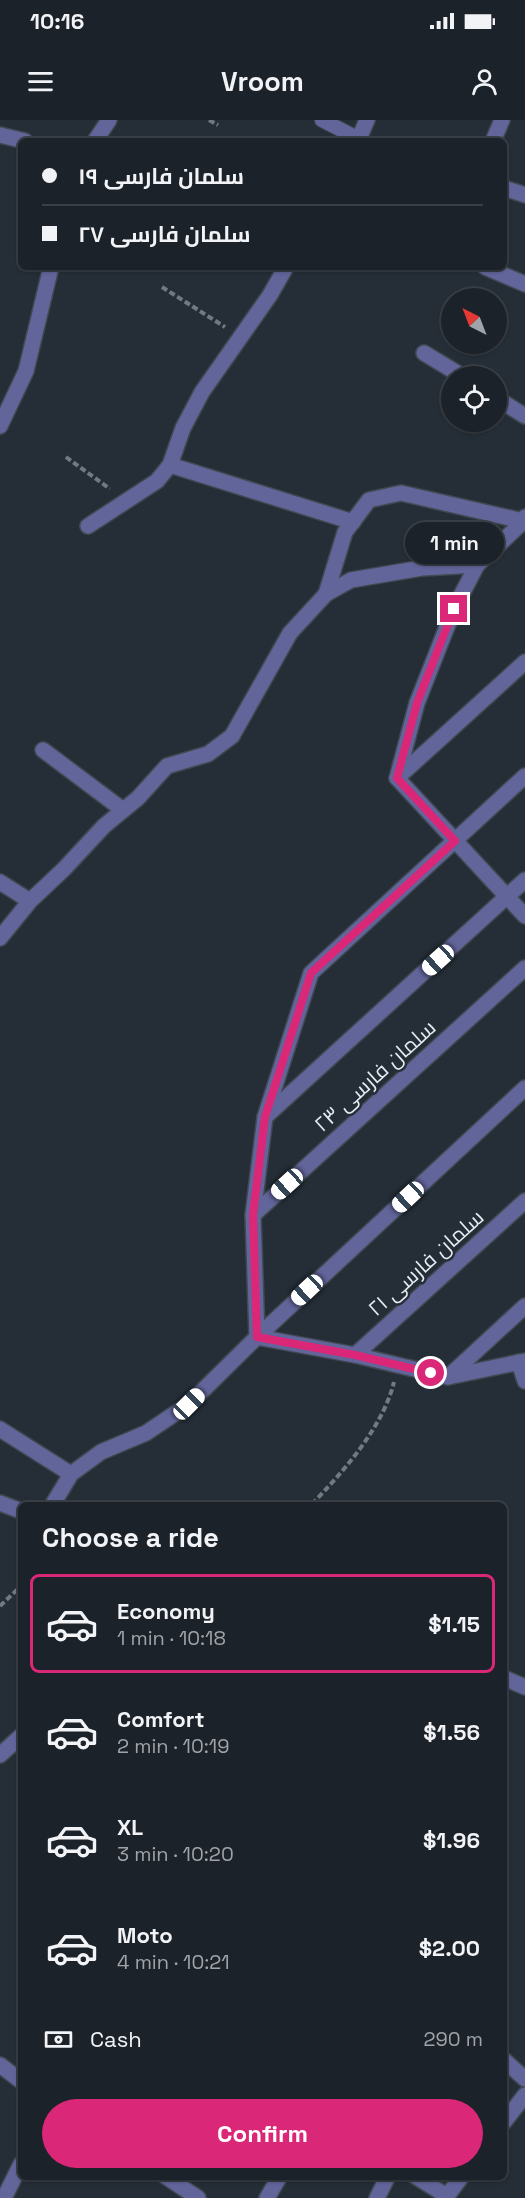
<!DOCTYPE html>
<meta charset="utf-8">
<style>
body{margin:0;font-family:"Space Grotesk",Cairo,sans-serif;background:#292f35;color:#f1f3f6;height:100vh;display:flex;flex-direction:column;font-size:22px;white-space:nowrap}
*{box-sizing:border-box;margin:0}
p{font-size:20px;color:#a0a4a8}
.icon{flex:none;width:33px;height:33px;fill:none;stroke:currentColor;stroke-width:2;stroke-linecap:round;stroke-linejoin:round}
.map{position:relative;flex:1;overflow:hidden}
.panel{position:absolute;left:18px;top:1382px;width:489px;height:678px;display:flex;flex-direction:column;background:#1c2229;border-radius:9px;box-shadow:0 2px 4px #0004,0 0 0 2px #3a3f46}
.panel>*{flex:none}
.banner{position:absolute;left:18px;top:18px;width:489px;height:132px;border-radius:9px;box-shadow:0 2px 4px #0004,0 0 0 2px #3a3f46;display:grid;align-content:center;height:132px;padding:0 24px;background:#1c2229}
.needle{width:39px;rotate:318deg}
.tools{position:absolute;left:441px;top:168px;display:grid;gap:12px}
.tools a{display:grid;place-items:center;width:66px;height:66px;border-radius:50%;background:#1c2229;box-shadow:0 2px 4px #0004,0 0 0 2px #3a3f46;font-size:30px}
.end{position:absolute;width:27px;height:27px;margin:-14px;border:8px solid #db2777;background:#fff;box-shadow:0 0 0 3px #fff}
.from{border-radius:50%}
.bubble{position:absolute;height:42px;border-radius:21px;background:#1c2229;box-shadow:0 2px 4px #0004,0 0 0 2px #3a3f46;font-size:20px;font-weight:700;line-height:42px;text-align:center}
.car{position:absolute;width:18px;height:36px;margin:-18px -9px;border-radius:8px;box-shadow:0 0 4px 2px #0007;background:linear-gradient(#fff 24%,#345 0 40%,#fff 0 76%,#345 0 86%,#fff 0)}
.banner b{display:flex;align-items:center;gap:21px;height:57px;font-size:22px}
.banner b+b{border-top:2px solid #3a3f46}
.banner i{width:15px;height:15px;background:#f1f3f6}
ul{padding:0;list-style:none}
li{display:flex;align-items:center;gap:18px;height:99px;margin:0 12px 9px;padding:0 12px;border:3px solid transparent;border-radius:9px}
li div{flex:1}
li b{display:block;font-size:22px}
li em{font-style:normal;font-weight:700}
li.on{border-color:#db2777}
li>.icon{width:54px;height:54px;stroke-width:1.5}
h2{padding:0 24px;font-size:27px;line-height:72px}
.pay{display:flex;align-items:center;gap:15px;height:66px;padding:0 24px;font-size:22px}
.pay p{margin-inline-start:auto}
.primary-button{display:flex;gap:12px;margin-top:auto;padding:12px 24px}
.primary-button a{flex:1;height:69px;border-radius:36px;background:#db2777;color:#fff;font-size:24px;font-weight:700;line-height:69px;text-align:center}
.status{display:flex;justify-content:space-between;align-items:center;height:42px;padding:0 30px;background:#1c2229;direction:ltr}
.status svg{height:16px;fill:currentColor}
header{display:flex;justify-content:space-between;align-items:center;height:78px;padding:0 24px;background:#1c2229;font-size:27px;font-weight:700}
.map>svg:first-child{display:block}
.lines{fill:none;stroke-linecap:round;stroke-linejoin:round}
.service-casing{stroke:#404951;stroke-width:16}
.minor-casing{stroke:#404951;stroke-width:18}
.path{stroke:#717981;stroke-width:4;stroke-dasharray:6 3;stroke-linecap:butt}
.service{stroke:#62659a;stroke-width:14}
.minor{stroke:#62659a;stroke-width:15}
.route{stroke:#db2777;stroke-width:8}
.labels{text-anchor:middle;stroke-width:5;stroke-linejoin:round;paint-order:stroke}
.street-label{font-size:21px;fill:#e7edf3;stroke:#252e37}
</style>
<div class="status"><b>10:16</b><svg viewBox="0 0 49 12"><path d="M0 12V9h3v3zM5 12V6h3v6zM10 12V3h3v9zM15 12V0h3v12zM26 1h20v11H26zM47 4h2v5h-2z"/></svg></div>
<header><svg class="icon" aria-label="menu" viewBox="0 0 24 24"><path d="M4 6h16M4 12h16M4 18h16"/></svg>Vroom<svg class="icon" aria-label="person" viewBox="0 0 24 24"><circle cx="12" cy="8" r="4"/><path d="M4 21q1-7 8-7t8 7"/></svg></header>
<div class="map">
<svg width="525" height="2078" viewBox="0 0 525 2078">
<rect width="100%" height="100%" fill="#252e37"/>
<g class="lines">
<defs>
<path id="service" d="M322,0L359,19"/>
<g id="minor">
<path d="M0,15L25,21"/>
<path d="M95,21L109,0"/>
<path d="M358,21L367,0"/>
<path d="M493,21L502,0"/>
<path d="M504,68L525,75"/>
<path d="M485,147L525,164"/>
<path d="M424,233L462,256"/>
<path d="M496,278L525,296"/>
<path d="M0,306L26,251L51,147"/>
<path d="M170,345L353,402"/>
<path d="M88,406L157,361L170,345L183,308L202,272L270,175L286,147"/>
<path d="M326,474L345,412L369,380L401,373L523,401L525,397"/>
<path d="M43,630L123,690"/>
<path d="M397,658L417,583L454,489L477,445L525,400"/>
<path d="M397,658L525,796"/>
<path d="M397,658L525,542"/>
<path d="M0,762L30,781"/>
<path d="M0,818L30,781L64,749L104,706L138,678L167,646L208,634L232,616L290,513L326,474L351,460L422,448L477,445"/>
<path d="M265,997L525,760"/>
<path d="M253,1095L525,848"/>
<path d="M257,1217L253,1095L265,997L311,853L525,656"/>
<path d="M257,1217L355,1235L448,1257L525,1241"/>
<path d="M355,1235L525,1081"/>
<path d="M519,1242L525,1261"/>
<path d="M448,1257L525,1186"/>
<path d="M0,1309L71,1354"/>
<path d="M0,1383L21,1391"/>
<path d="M53,1384L71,1354L101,1332L146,1313L189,1284L257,1217L525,968"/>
<path d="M504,1558L525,1567"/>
<path d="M0,1635L21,1616"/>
<path d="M504,1940L525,1959"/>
<path d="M0,1945L21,1961"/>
<path d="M504,2002L525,1975"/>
<path d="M165,2056L198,2078"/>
<path d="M415,2056L447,2076L462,2056"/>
<path d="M4,2078L21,2044"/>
<path d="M267,2078L280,2056"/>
<path d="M377,2078L388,2056"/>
</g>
</defs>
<!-- service casing -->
<use href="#service" class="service-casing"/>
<!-- minor casing -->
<use href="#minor" class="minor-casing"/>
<!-- path -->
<g class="path">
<path d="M209,0L218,5"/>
<path d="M162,167L225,207"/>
<path d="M66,337L110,369"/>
<path d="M312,1384C344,1351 383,1307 394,1262"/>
<path d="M0,1486L21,1466"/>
</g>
<!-- service -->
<use href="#service" class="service"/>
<!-- minor -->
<use href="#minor" class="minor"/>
</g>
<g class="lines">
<!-- route -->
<path class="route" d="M431,1253L355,1235L257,1217L253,1095L265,997L311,853L455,721L397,658L417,583L454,489"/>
</g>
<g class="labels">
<!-- street labels -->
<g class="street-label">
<text transform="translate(375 956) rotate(-42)" y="7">سلمان فارسی ۲۳</text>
<text transform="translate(426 1143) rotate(-42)" y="7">سلمان فارسی ۲۱</text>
</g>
</g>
</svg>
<div class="tools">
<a><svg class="needle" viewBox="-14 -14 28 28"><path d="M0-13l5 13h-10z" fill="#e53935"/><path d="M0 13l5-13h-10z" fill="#a0a4a8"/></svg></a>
<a><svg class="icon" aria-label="locate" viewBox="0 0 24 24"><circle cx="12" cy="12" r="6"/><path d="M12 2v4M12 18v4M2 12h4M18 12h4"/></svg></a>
</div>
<i class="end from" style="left:431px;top:1253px"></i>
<i class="end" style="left:454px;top:489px"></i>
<div class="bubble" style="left:405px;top:402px;width:99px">1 min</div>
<i class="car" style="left:438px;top:840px;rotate:228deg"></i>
<i class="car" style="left:287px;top:1064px;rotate:228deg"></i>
<i class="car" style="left:408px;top:1077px;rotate:227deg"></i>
<i class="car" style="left:307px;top:1170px;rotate:227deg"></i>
<i class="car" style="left:189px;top:1284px;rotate:45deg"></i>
<div class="banner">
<b><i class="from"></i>سلمان فارسی ۱۹</b>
<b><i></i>سلمان فارسی ۲۷</b>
</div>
<section class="panel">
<h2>Choose a ride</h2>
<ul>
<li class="on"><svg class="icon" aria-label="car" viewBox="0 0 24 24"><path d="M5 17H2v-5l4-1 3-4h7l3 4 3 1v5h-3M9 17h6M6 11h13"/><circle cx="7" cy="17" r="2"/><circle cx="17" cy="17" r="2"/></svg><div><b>Economy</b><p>1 min · 10:18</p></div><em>$1.15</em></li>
<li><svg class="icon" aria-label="car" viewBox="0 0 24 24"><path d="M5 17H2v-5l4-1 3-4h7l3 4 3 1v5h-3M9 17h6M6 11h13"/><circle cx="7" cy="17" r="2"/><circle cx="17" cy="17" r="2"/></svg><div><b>Comfort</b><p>2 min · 10:19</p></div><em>$1.56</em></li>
<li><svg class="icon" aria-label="car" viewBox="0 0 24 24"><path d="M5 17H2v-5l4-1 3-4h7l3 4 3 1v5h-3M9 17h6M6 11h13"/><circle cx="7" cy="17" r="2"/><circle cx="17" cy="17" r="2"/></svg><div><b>XL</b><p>3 min · 10:20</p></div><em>$1.96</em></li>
<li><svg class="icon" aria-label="car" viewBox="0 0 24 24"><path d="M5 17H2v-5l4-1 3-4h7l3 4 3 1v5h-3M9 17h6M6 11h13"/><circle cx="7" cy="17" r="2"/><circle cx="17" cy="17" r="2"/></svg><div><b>Moto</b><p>4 min · 10:21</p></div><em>$2.00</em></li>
</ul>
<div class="pay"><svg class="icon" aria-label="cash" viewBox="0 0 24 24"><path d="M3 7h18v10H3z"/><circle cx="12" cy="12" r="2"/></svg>Cash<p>290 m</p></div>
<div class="primary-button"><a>Confirm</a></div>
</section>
</div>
